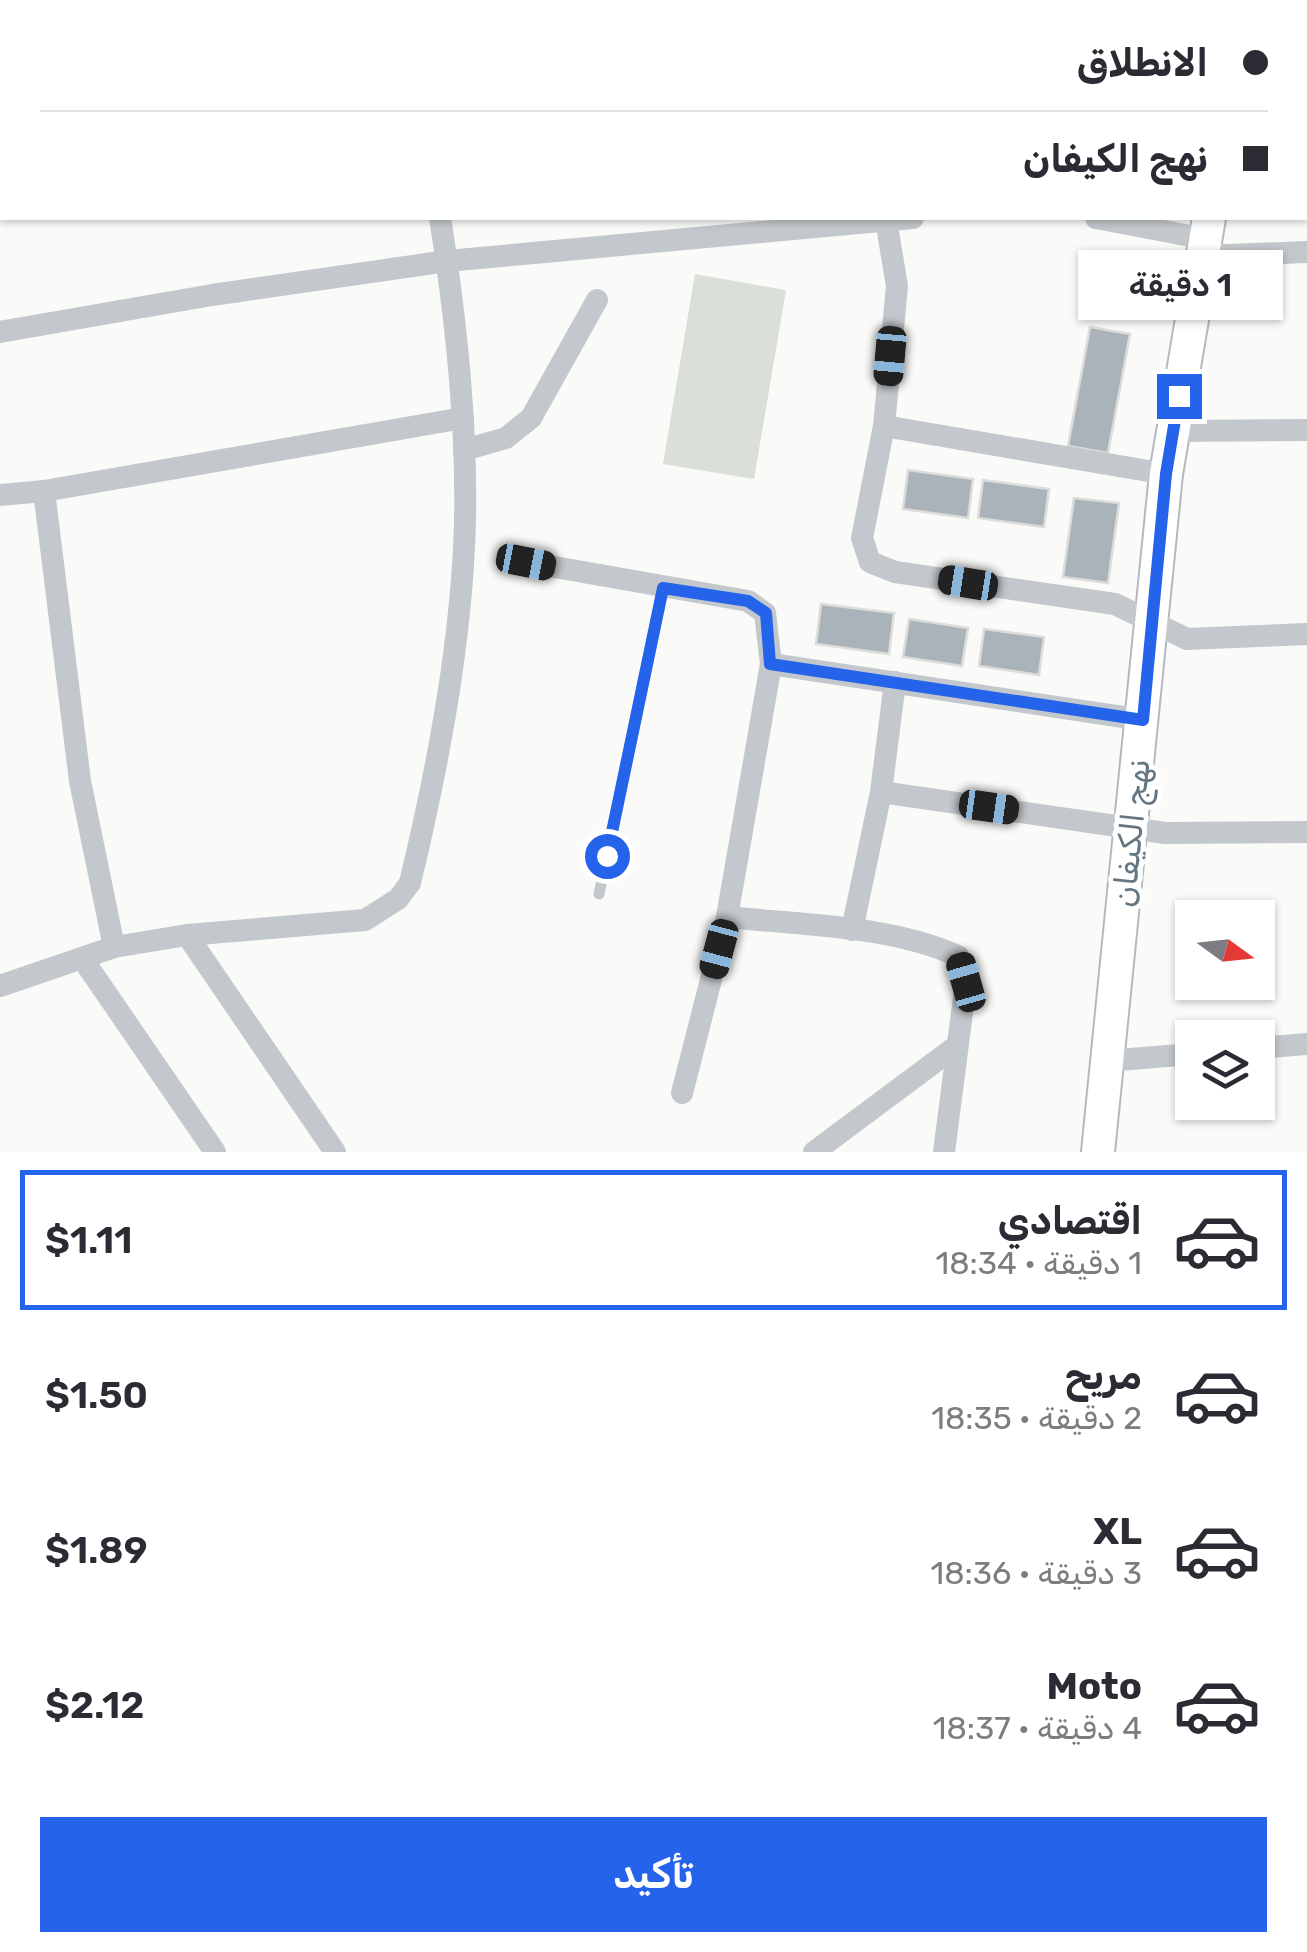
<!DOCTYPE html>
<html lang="ar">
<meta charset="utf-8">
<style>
body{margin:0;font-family:Rubik,"Noto Naskh Arabic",sans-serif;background:#f7f7f7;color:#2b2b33;direction:rtl;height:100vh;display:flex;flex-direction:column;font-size:38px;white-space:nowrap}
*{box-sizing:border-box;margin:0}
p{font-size:32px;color:#7c7c81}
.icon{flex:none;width:55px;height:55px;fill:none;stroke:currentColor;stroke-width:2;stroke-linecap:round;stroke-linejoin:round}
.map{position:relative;height:1152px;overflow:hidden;direction:ltr}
.details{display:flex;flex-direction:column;background:#fff;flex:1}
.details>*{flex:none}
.banner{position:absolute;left:0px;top:0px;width:1308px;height:220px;box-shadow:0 2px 8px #0004;direction:rtl;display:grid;align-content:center;height:220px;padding:0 40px;background:#fff}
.needle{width:65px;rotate:105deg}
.controls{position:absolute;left:1175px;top:900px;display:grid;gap:20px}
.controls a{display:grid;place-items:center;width:100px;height:100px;border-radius:0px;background:#fff;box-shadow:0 2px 8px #0004;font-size:50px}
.end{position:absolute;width:45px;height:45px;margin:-22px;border:12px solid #2563eb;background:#fff;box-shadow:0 0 0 5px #fff}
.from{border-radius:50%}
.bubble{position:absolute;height:70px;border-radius:0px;background:#fff;box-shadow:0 2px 8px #0004;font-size:32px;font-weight:600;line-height:70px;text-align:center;direction:rtl}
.car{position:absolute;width:30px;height:60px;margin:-30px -15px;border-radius:12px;box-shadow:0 0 8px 2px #0007;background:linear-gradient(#222 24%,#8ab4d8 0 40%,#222 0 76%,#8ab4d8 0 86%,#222 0)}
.banner b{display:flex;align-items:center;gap:35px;height:95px;font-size:38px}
.banner b+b{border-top:2px solid #e1e1e2}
.banner i{width:25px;height:25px;background:#2b2b33}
ul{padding:18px 0 0;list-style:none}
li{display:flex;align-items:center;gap:30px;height:140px;margin:0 20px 15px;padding:0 20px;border:5px solid transparent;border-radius:0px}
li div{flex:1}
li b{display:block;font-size:38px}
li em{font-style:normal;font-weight:600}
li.on{border-color:#2563eb}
li>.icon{width:90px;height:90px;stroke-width:1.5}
.primary-button{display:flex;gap:20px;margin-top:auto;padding:20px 40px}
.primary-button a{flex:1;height:115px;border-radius:0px;background:#2563eb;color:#fff;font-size:40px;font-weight:600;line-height:115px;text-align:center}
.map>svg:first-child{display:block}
.green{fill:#dadfd7}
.building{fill:#aab3b9;stroke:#dcdcda;stroke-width:2.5}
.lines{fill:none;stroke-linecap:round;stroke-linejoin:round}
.secondary-casing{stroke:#b3babf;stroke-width:36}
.service{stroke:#c3c8cc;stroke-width:11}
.minor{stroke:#c3c8cc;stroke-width:22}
.secondary{stroke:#fff;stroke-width:32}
.route{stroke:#2563eb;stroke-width:12}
.labels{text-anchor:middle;stroke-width:10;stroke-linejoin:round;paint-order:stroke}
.street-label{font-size:32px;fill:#657683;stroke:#fff}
</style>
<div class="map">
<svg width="1307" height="1152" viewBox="0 0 1307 1152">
<rect width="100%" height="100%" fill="#fafaf8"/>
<!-- green -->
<path class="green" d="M695,274L786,290L754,479L663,464Z"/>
<!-- building -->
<g class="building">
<path d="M1090,327L1130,334L1108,453L1068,446Z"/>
<path d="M908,470L973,479L968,518L903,509Z"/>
<path d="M983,480L1049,489L1044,527L978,518Z"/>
<path d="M1074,498L1119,503L1108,583L1063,577Z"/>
<path d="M821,604L894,613L889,654L816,644Z"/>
<path d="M909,619L968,628L962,666L903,657Z"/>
<path d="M984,629L1044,637L1039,675L979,666Z"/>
</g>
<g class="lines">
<defs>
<g id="secondary">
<path d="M1246,2V0"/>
<path d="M1098,1152L1166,474L1209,218"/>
</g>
</defs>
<!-- secondary casing -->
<use href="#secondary" class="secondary-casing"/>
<!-- service -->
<path class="service" d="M599,894L663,588"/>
<!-- minor -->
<g class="minor">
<path d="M180,2L183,0"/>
<path d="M412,2L435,0"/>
<path d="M0,120L2,118"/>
<path d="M1096,218L1206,239"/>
<path d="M886,220L897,286L884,426L862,538L870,562L895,572L1115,604L1187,639L1307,634"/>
<path d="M1202,256L1307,252"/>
<path d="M0,332L212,295L447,261L913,218"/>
<path d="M884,426L1166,474"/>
<path d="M1173,431L1307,430"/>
<path d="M464,450L506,438L531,418L597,300"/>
<path d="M44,491L80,781L114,947"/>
<path d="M0,495L44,491L463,418"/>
<path d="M526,562L748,601L765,613L771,664L727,917L682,1093"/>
<path d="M771,664L1143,720"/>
<path d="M881,792L1165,833L1307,832"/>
<path d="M727,917C802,925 889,925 958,956L966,982L944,1152"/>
<path d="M852,930L881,792L895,682"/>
<path d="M187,935L335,1152"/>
<path d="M82,958L215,1152"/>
<path d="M0,986L114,947L187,935L365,920L398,899L410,883C438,766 462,641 465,521C467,420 456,318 440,218"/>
<path d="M1258,1048L1307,1044"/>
<path d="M1106,1061L1192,1054"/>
<path d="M814,1152L955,1047"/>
</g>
<!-- secondary -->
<use href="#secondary" class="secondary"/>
</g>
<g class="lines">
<!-- route -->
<path class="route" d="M607,856L663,588L748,601L766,613L770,664L1143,720L1166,474L1179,396"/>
</g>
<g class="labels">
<!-- street labels -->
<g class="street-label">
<text transform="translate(1131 833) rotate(-84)" y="11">نهج الكيفان</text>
</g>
</g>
</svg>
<div class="controls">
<a><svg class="needle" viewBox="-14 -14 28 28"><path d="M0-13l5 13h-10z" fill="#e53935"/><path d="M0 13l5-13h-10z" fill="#7c7c81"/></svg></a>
<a><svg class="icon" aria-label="layers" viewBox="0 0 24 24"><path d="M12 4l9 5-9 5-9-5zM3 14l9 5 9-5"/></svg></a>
</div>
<i class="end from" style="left:607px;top:856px"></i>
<i class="end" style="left:1179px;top:396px"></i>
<div class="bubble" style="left:1078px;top:250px;width:205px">1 دقيقة</div>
<i class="car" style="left:890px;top:356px;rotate:185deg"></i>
<i class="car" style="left:526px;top:562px;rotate:101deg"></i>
<i class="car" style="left:968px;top:583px;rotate:279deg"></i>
<i class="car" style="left:989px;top:807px;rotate:98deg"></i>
<i class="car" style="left:719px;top:949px;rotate:195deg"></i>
<i class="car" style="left:966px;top:982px;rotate:344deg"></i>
<div class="banner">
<b><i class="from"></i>الانطلاق</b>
<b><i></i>نهج الكيفان</b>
</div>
</div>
<section class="details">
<ul>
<li class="on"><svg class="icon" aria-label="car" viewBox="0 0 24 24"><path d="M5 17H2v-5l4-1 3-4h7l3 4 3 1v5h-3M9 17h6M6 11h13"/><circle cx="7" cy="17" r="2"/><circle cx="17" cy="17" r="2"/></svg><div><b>اقتصادي</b><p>1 دقيقة · 18:34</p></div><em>$1.11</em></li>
<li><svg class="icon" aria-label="car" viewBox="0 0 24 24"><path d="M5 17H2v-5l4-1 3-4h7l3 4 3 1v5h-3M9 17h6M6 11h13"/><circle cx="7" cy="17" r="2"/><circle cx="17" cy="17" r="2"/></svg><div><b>مريح</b><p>2 دقيقة · 18:35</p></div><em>$1.50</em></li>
<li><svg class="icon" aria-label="car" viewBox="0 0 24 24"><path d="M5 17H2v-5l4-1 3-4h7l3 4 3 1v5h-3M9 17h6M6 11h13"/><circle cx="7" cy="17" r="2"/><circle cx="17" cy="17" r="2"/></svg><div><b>XL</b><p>3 دقيقة · 18:36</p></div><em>$1.89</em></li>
<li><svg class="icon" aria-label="car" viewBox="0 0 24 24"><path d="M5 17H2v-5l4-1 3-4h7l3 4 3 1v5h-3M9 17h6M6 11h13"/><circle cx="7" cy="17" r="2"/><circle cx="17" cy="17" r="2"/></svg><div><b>Moto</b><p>4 دقيقة · 18:37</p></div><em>$2.12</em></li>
</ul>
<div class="primary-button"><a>تأكيد</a></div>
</section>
